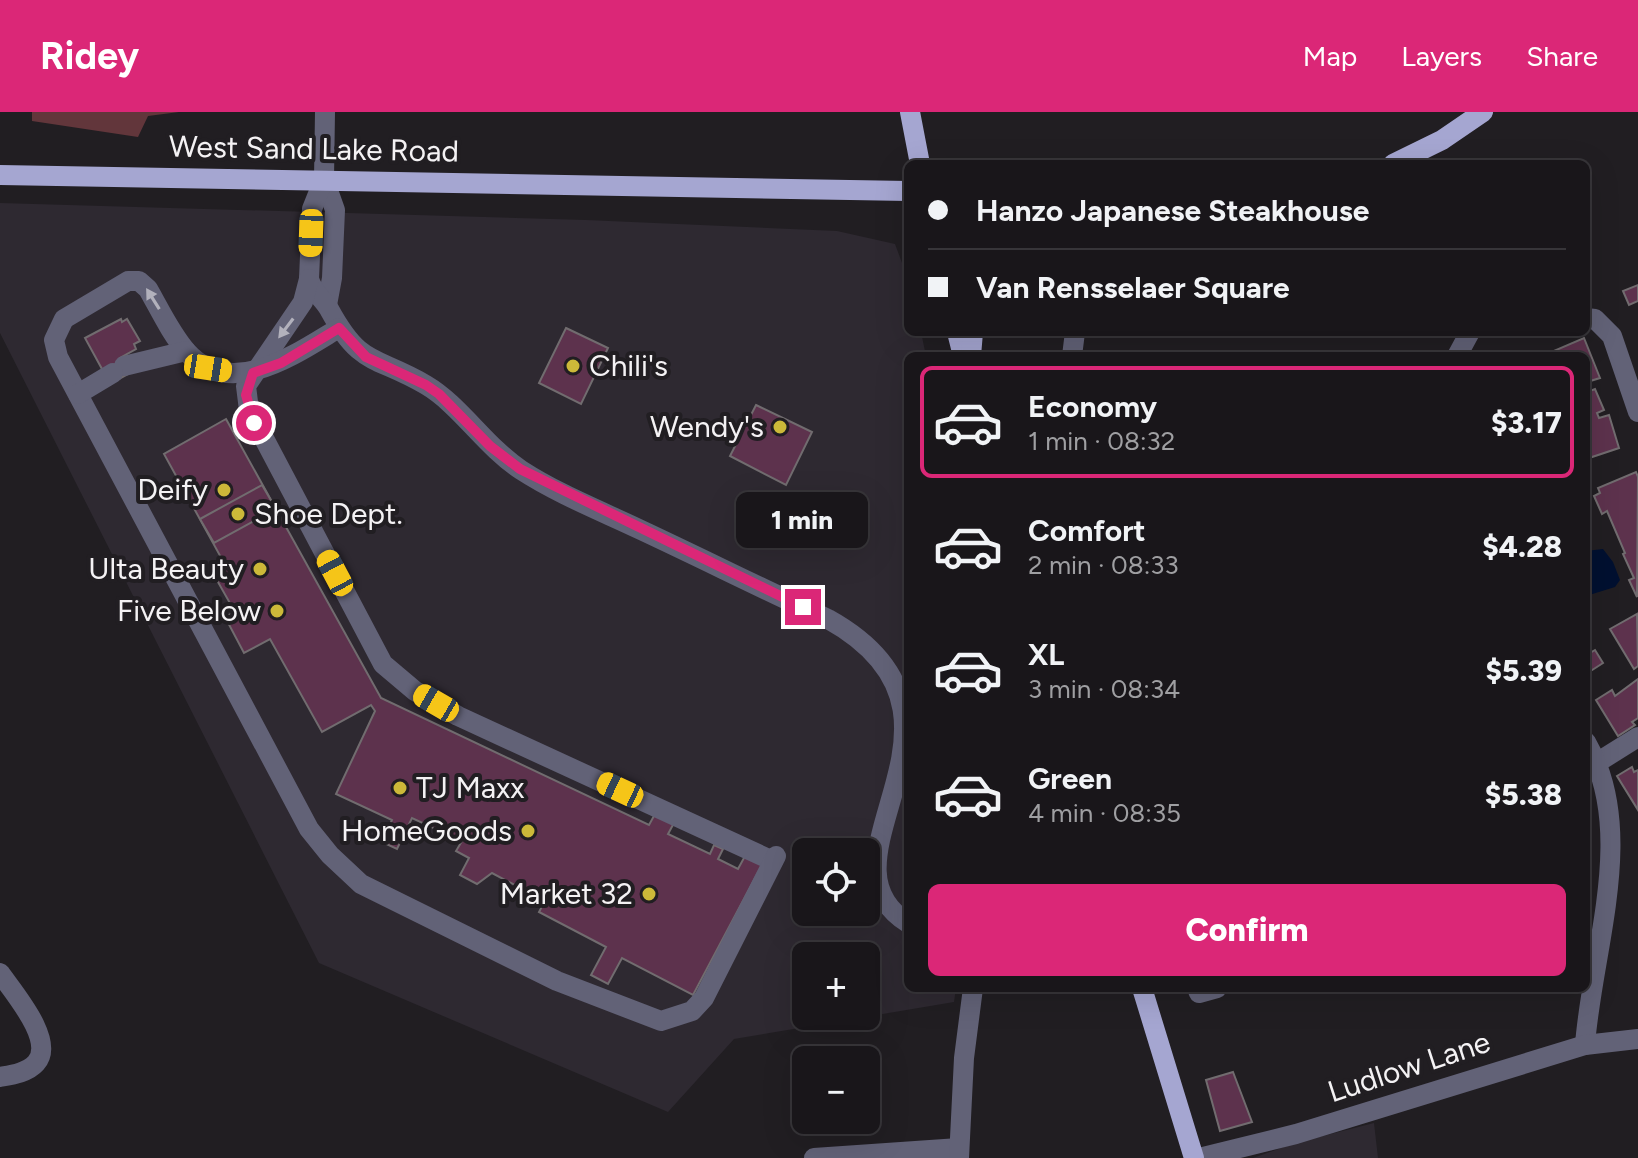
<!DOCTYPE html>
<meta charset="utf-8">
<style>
body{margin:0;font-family:Figtree,sans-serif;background:#262327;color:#f1f3f6;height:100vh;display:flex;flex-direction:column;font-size:30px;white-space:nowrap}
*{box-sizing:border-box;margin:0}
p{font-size:26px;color:#9f9fa2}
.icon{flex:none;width:44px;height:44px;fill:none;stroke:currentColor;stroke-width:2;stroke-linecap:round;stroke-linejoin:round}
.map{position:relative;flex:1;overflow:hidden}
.panel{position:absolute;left:904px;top:240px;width:686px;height:640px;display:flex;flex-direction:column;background:#19161a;border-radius:12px;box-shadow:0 8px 32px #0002,0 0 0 2px #373539}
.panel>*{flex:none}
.top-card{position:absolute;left:904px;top:48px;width:686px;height:176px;border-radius:12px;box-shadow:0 8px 32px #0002,0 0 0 2px #373539;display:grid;align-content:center;height:176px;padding:0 24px;background:#19161a}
.tools{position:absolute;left:792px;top:726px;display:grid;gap:16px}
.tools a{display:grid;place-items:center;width:88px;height:88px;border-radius:12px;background:#19161a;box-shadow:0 8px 32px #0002,0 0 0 2px #373539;font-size:40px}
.end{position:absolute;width:36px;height:36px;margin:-18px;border:10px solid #db2777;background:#fff;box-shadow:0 0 0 4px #fff}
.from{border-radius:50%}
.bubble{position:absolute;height:56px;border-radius:12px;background:#19161a;box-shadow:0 8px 32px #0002,0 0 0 2px #373539;font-size:26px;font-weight:800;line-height:56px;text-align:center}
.car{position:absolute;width:24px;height:48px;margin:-24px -12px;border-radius:10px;box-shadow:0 0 6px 2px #0007;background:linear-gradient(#f5c518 24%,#345 0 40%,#f5c518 0 76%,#345 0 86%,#f5c518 0)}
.top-card b{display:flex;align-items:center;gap:28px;height:76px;font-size:30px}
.top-card b+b{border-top:2px solid #373539}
.top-card i{width:20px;height:20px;background:#f1f3f6}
ul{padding:14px 0 0;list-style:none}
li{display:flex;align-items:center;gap:24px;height:112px;margin:0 16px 12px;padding:0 8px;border:4px solid transparent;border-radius:12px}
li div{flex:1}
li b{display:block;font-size:30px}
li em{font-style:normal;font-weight:800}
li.active{border-color:#db2777}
li>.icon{width:72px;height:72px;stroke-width:1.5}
.button{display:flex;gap:16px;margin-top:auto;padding:16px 24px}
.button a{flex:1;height:92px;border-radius:12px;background:#db2777;color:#fff;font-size:32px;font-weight:800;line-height:92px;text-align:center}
header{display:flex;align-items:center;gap:48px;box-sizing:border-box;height:112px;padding:0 40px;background:#db2777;color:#fff}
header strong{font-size:38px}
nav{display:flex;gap:44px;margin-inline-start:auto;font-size:28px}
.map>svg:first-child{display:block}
.built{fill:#2e2931;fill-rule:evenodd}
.green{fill:#62363b}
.water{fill:#001030}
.building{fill:#5d324d;stroke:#716c6f;stroke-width:2}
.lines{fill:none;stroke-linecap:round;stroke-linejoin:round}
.minor{stroke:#626277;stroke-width:20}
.major{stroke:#a5a6d1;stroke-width:20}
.oneway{fill:#b2b1bc}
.route{stroke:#db2777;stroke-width:10}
.poi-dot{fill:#ccb939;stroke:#211e22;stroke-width:3}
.labels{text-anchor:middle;stroke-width:8;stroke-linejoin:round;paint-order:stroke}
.street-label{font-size:30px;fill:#f4f2f4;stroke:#211e22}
.poi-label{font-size:30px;fill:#f4f2f4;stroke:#211e22;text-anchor:end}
</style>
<header>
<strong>Ridey</strong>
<nav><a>Map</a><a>Layers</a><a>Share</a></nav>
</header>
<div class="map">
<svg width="1638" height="1046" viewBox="0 0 1638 1046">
<rect width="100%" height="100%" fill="#211e22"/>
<!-- built -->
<g class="built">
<path d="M0,91L586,108L837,119L895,132L908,167V220H921L926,244H908V876H956L954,890L734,927L668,1000L319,851L0,221ZM806,740H866V800H806ZM806,844H866V904H806Z"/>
<path d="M1374,1011L1378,1046H1253L1295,1031Z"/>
</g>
<!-- green -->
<path class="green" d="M32,0H179L148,4L138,25L32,9Z"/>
<!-- water -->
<path class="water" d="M1603,437L1613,450L1620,468L1615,475L1586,484V439Z"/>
<!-- building -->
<g class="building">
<path d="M1638,173V189L1629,193L1623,179Z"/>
<path d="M121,207L122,210L127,207L140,229L134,232L136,237L120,246L128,262L117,268L102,257L85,226Z"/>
<path d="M566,216L608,236L581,292L539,271Z"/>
<path d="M1584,226L1600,266L1587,270L1590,279L1595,277L1604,298L1597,301L1599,306L1609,303L1619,336L1586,347V244H1550L1549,241Z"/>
<path d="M756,293L812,320L786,373L730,344Z"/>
<path d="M226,307L381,586L649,713L655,702L674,711L668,722L710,742L714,733L723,737L718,747L738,757L745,744L762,753L693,883L622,846L608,872L591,863L606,835L539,800L545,789L492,761L477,772L460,763L469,746L456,739L462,729L412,706L397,737L382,730L392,708L336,682L375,599L371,593L322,620L270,527L244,541L225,505L235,500L210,456L223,449L164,342Z"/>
<path d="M1636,360L1638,365L1637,485L1629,468L1634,466L1623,442L1625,441L1607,399L1602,402L1594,384L1600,381L1598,376Z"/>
<path d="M262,373L276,397L214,431L200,407Z"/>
<path d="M1637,502L1638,554L1634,557L1610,517Z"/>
<path d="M1586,538L1588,542L1595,538L1603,551L1586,562Z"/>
<path d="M1638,567V606L1632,610L1635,613L1618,624L1596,588L1612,578L1615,584Z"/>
<path d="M1632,655L1634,660L1638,658V698L1617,664Z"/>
<path d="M1233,960L1252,1010L1220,1019L1206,968Z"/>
</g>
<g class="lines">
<!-- minor -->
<g class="minor">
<path d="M325,0L324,67L335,98L332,166L327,193"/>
<path d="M324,67L312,97L309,167C313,181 322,185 329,197C361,256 375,243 426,273C460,293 485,334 521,358C558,382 601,399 641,418C703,447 765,478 828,507C1004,605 805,747 908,811"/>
<path d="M309,167L303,190L246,274L249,298L383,552L415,579L458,604L773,749"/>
<path d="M1586,206L1595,207L1612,224L1638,300"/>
<path d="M339,216C297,241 231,289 187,240C171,222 160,198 148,177L139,169H128L64,207L54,228L58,245L309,717L330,743L361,772L557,869L661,909L692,899L704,886L776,744"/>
<path d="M1072,244L1075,220"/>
<path d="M1457,244L1470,220"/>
<path d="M124,254L186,239"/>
<path d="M78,282L113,261"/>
<path d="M1598,650L1638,625"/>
<path d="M0,861C13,880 56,929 36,951C27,961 11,963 0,965"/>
<path d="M1197,876L1199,881L1217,876"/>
<path d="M1585,933C1592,837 1638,719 1586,630"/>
<path d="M814,1046L959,1036"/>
<path d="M959,1046L964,946L973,876"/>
<path d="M1199,1046L1296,1022L1585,933L1638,927"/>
</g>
<!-- major -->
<g class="major">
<path d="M910,0L920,52"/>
<path d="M1393,52L1442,28L1483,0"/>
<path d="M0,63L908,79"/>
<path d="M957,220L963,244"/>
<path d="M971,244L973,220"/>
<path d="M1142,876L1194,1046"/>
</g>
</g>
<!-- one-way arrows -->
<defs><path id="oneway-solid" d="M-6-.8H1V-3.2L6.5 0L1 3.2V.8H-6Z" transform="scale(2)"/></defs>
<g class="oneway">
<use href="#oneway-solid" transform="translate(153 187) rotate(-122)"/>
<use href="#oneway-solid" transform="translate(286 216) rotate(127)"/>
</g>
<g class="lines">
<!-- route -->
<path class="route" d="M254,311L246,283L253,261L281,251L339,216L366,245L426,273L439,282L490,334L520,357L803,495"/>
</g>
<!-- markers -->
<g class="poi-dot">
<circle cx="573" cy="254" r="8"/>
<circle cx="780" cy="315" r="8"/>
<circle cx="224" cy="378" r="8"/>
<circle cx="238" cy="402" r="8"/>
<circle cx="260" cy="457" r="8"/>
<circle cx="277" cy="499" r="8"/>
<circle cx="400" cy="676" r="8"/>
<circle cx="528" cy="719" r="8"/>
<circle cx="649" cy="782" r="8"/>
</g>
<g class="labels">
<!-- street labels -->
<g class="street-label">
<text transform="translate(314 37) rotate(1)" y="10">West Sand Lake Road</text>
<text transform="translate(1409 955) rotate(-18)" y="10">Ludlow Lane</text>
</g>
<!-- poi labels -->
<g class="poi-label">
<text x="589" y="264" text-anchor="start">Chili's</text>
<text x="764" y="325">Wendy's</text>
<text x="208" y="388">Deify</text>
<text x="254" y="412" text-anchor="start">Shoe Dept.</text>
<text x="244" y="467">Ulta Beauty</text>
<text x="261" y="509">Five Below</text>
<text x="416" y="686" text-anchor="start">TJ Maxx</text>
<text x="512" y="729">HomeGoods</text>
<text x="633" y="792">Market 32</text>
</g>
</g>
</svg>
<div class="tools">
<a><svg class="icon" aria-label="locate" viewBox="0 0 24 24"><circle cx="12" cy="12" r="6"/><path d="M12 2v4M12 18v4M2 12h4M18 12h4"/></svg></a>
<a>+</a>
<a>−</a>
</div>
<i class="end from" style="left:254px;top:311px"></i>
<i class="end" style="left:803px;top:495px"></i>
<div class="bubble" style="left:736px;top:380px;width:132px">1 min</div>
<i class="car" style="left:311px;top:121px;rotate:182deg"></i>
<i class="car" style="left:208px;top:256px;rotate:99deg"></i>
<i class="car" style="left:335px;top:461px;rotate:332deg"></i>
<i class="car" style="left:436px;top:591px;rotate:300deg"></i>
<i class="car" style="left:620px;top:678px;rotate:295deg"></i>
<div class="top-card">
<b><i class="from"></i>Hanzo Japanese Steakhouse</b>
<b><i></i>Van Rensselaer Square</b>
</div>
<section class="panel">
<ul>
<li class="active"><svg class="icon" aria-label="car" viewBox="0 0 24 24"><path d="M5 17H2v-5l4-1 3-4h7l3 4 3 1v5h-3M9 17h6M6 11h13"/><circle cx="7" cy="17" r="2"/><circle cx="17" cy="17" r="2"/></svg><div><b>Economy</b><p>1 min · 08:32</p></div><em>$3.17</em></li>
<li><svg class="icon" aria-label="car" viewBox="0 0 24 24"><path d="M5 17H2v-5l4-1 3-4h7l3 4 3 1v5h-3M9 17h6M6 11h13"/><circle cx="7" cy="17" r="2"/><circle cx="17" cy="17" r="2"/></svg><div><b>Comfort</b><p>2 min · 08:33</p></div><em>$4.28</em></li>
<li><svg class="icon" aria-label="car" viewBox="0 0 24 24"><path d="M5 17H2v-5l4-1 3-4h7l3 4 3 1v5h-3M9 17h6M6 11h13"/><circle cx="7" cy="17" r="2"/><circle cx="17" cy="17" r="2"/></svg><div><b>XL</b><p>3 min · 08:34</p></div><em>$5.39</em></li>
<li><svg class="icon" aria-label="car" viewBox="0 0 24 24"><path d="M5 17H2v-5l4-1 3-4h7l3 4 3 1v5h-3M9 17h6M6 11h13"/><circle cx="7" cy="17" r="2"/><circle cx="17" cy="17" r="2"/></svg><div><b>Green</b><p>4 min · 08:35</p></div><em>$5.38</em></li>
</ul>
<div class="button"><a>Confirm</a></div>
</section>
</div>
